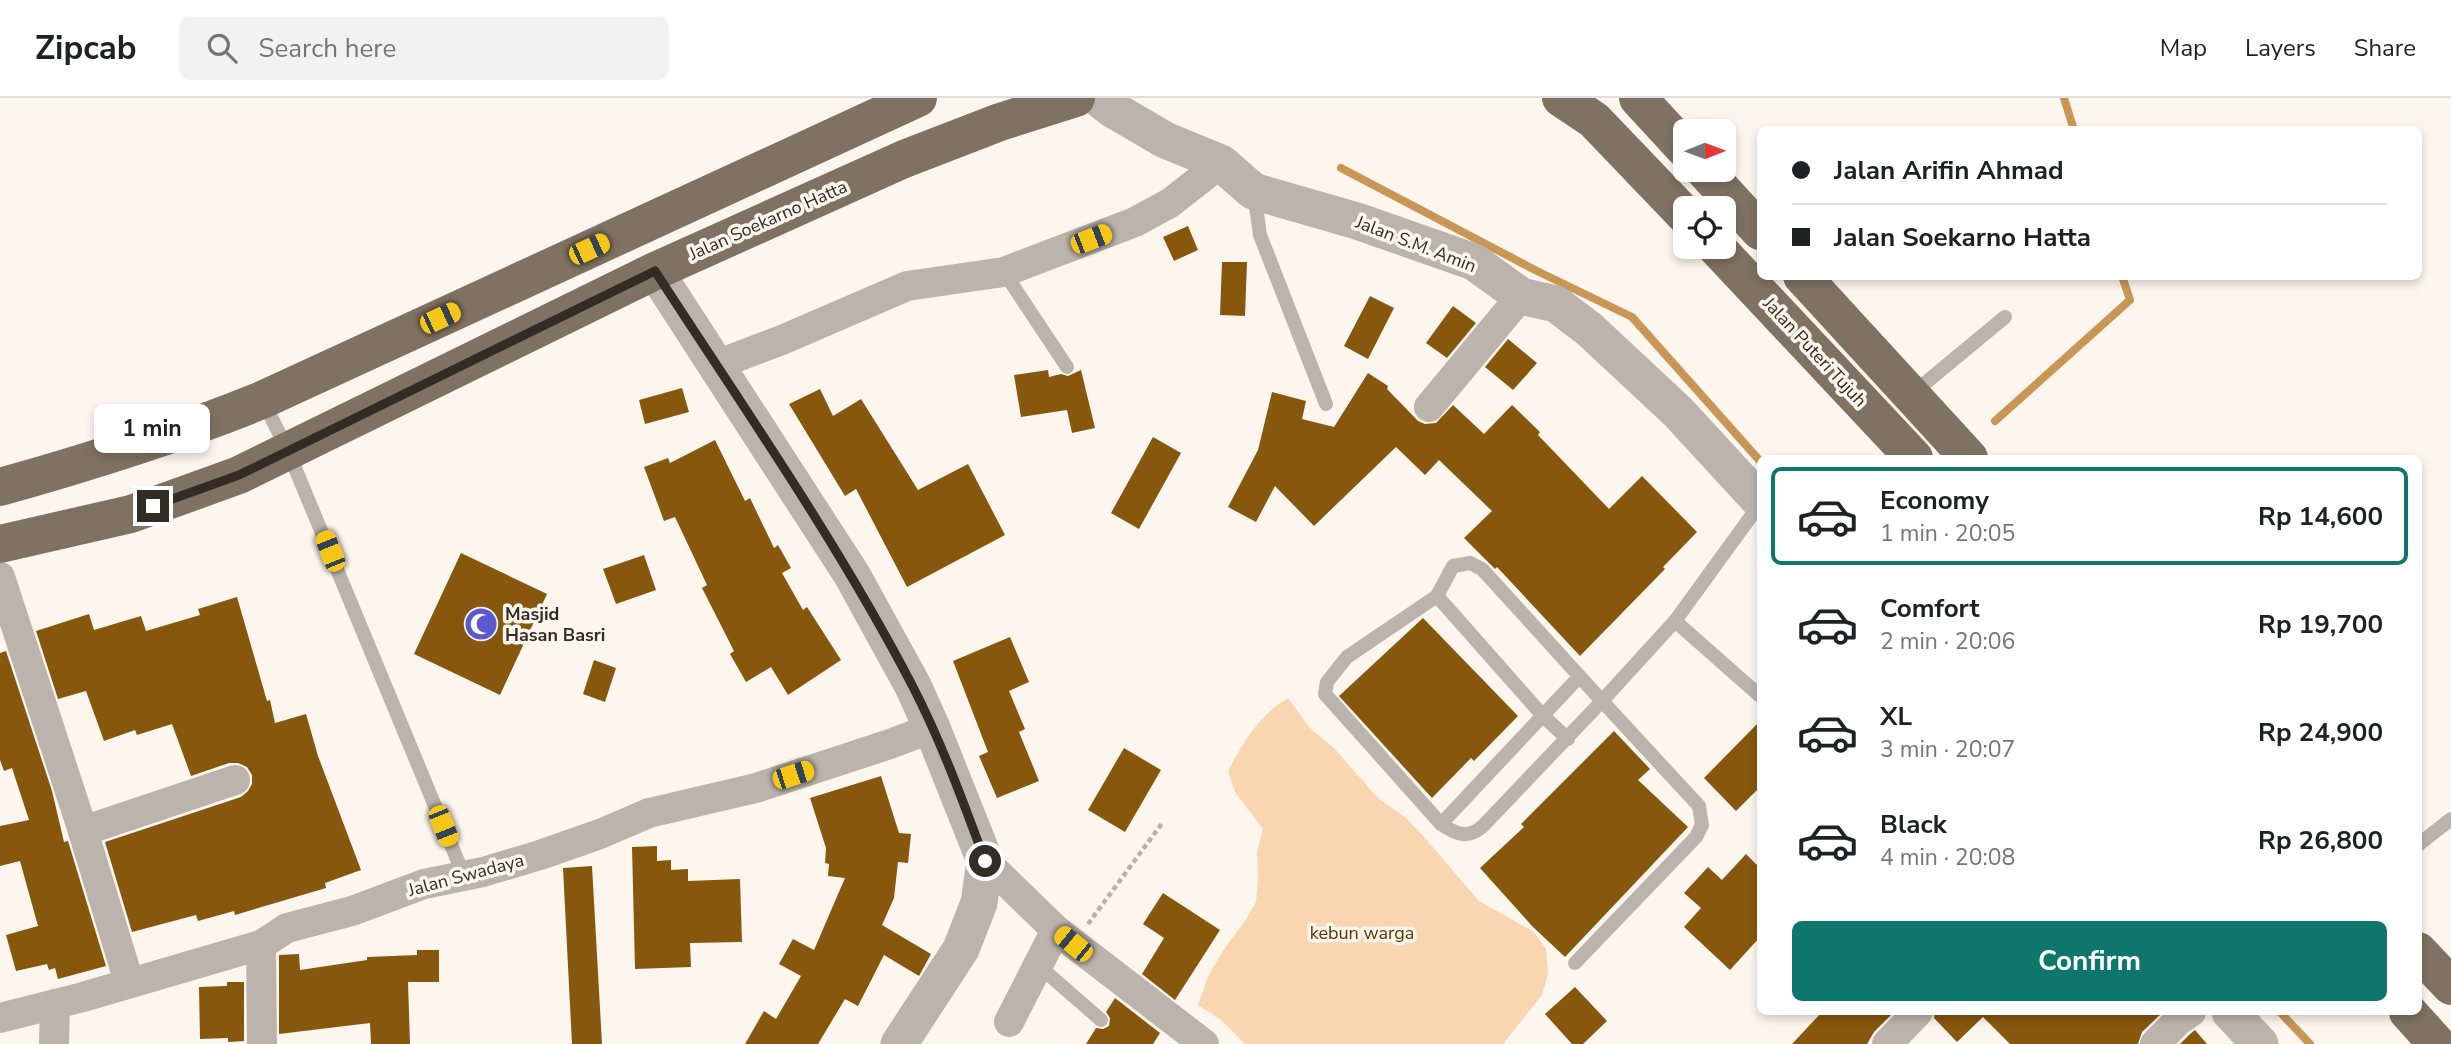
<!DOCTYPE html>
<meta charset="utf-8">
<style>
body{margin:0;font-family:"Nunito Sans",sans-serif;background:#f2f2f2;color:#202124;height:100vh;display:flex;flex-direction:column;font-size:26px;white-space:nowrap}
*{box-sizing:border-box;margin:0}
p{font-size:23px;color:#757577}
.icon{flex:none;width:38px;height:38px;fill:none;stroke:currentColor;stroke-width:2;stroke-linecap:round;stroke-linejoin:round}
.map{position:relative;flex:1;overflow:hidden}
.side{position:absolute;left:1757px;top:357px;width:665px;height:560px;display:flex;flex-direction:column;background:#fff;border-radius:10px;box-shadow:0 4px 10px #0003}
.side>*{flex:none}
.top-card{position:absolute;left:1757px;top:28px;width:665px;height:154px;border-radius:10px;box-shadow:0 4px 10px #0003;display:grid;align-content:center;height:154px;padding:0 35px;background:#fff}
.needle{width:46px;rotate:89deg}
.fabs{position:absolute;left:1673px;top:21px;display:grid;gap:14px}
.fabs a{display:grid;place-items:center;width:63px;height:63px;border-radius:10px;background:#fff;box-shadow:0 4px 10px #0003;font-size:35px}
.end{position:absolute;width:32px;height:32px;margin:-16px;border:9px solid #322c24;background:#fff;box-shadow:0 0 0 4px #fff}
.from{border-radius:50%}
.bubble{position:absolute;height:49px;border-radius:10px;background:#fff;box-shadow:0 4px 10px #0003;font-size:23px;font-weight:700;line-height:49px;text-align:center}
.car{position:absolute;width:21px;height:42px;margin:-21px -10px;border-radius:9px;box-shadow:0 0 5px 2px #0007;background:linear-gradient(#f5c518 24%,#345 0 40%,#f5c518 0 76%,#345 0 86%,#f5c518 0)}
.top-card b{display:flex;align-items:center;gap:24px;height:66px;font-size:26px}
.top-card b+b{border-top:2px solid #e0e0e0}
.top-card i{width:18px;height:18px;background:#202124}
ul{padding:12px 0 0;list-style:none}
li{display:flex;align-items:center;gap:21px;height:98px;margin:0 14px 10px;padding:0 21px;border:4px solid transparent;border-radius:10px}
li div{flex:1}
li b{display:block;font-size:26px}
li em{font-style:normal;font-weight:700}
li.on{border-color:#0f766e}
li>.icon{width:63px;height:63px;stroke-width:1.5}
.cta{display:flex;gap:14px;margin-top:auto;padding:14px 35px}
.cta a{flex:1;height:80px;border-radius:10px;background:#0f766e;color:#fff;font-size:28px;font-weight:700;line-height:80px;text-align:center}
header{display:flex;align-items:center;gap:42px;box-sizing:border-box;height:98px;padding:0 35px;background:#fff;border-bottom:2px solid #e0e0e0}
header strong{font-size:33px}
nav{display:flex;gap:38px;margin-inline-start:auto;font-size:24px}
.search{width:490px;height:63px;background:#f2f2f2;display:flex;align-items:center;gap:18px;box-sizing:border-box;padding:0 24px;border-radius:10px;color:#757577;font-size:26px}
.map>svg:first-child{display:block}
.green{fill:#f9d6af}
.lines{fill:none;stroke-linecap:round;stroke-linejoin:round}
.stream{stroke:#ca9656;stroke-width:8}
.building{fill:#87570e}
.path{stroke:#b9b2aa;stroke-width:4.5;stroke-dasharray:5 3.5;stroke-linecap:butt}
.service{stroke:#bcb4ac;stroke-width:14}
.minor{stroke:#bcb4ac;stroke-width:30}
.tertiary{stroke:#bcb4ac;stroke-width:37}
.trunk{stroke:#807262;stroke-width:38}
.route{stroke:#322c24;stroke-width:9}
.labels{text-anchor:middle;stroke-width:7;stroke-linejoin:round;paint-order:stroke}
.street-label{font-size:18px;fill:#322c24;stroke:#fdf6ee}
.poi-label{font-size:18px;font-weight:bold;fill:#322c24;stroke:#fdf6ee;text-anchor:start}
.park-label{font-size:18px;fill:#583500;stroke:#fdf6ee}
</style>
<header>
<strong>Zipcab</strong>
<div class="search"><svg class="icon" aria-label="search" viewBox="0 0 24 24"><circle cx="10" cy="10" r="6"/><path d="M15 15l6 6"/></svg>Search here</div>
<nav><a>Map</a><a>Layers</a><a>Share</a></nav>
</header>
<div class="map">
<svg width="2451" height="946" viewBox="0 0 2451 946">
<rect width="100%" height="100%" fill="#fdf6ee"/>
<!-- green -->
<path class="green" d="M1288,600L1310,630L1334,650L1377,699L1406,720L1425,740L1479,803L1534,834L1546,851L1548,876L1542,897L1503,946H1245L1221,922L1198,907L1208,879L1222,854L1245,823L1256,804L1258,780L1257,755L1263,731L1235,694L1228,673C1243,644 1259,617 1288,600Z"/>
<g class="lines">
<!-- stream -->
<g class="stream">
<path d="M2064,0L2074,32"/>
<path d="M1341,70L1537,173L1632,219L1760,363"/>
<path d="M1995,323L2130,202L2122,178"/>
<path d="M2280,914L2310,946"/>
</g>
</g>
<!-- building -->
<g class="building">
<path d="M1188,128L1198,152L1174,163L1163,139Z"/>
<path d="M1222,164H1247L1245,218L1220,217Z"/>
<path d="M1370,198L1394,210L1368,261L1344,248Z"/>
<path d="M1453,208L1476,225L1447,260L1426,245Z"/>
<path d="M1508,241L1537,265L1513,292L1485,269Z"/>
<path d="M1048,272L1049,279L1061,276L1068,278L1081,272L1095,330L1072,335L1067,312L1021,319L1014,277Z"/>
<path d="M1368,275L1388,288L1387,291L1418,323L1425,326L1436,325L1453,307L1484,336L1512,307L1540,334L1538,337L1609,411L1642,378L1697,434L1663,469L1665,471L1580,558L1497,469L1495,471L1464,440L1492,413L1439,362L1425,377L1396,349L1314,428L1275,388L1256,424L1228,409L1258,352L1272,294L1306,303L1302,321L1334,329Z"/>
<path d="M682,290L689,314L645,326L639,302Z"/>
<path d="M820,291L833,318L861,301L918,392L968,366L1005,437L907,489L856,391L845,398L789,306Z"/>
<path d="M1153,339L1181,355L1139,431L1111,415Z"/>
<path d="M715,342L745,403L750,400L774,450L778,447L791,470L782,475L803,512L807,509L841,562L788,597L771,569L746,584L730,556L734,553L702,490L707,487L675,419L664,423L644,369L668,360L670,365Z"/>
<path d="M461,455L547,496L500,597L414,556Z"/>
<path d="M644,457L656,492L616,506L603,471Z"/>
<path d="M237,499L267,603L270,602L275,625L306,616L318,658L361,772L325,785L326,790L235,817L234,813L198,823L196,817L132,834L105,744L241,699L248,693L252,686V677L247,669L238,665H229L191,678L172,626L137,637L135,632L104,643L86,593L58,601L36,533L89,516L94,532L141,518L146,533L200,517L198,511Z"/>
<path d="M1423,520L1518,618L1474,663L1471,660L1432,700L1339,598Z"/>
<path d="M1010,539L1029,584L1009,593L1025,631L1019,634L1039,683L997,700L979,658L988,654L953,563Z"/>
<path d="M6,553L52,693L64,744L68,743L106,868L58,881L55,870L49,872L47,866L16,873L6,837L38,828L20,763L0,768V728L29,722L12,670L4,673L0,662V555Z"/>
<path d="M594,562L616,570L605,604L583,596Z"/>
<path d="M1760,623V689L1736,713L1704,680Z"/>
<path d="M1614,633L1650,671L1638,682L1688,729L1565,859L1532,828L1480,770L1524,729L1521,726Z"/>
<path d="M1124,650L1161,672L1125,734L1088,712Z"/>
<path d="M881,678L899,735L911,736L908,765L898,764L894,800L882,827L931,856L919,878L884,857L858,908L845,901L818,946H745L764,913L776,921L801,878L779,866L793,841L814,852L845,780L828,778L829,766L825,765L826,750L810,700Z"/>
<path d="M657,748V763L671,762V772L688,771V783L740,781L742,844L690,845L691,869L635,871L632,749Z"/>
<path d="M1746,756L1760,770V839L1730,872L1684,829L1701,810L1684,795L1708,769L1722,782Z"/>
<path d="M592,768L602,946H572L563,770Z"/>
<path d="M1163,795L1220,832L1175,902L1142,876L1164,840L1143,826Z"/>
<path d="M417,852H439V884H408L410,946H371L370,925L279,936V857L299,856L300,872L367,862V859L417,857Z"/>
<path d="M227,884H244V943L228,944V940L200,941L199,889L227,888Z"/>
<path d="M1575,889L1607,923L1583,946H1572L1545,916Z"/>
<path d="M1115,900L1160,935L1153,946H1086L1096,930L1103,931L1109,928L1110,920L1106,914Z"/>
<path d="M1822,914H1894L1874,934L1867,946H1792Z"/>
<path d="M1935,914H2163L2142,934L2138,946H2010L1983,919L1957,944L1934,920Z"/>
<path d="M2195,932L2207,946H2180L2190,936Z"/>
</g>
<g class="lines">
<!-- path -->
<path class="path" d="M1088,826L1163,724"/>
<!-- service -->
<g class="service">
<path d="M1254,94L1260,137L1326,306"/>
<path d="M1004,174L1067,269"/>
<path d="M1912,296L2005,219"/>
<path d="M263,303L288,353L464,778"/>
<path d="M1437,498L1544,619L1568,641"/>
<path d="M1675,523L1760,598"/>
<path d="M1441,726L1579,579"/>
<path d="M2418,747L2451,721"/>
<path d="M1575,865L1696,739L1702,727L1699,708L1602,603L1483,728C1468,741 1457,737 1441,726L1325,596L1327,584L1347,559L1437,498L1453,468L1470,465L1482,471L1602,603L1675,523L1760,406"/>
<path d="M1039,868L1101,922"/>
</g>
<!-- minor -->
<g class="minor">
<path d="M716,267L782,242L907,188L1004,174L1135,124L1170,105L1221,65"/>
<path d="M1429,309L1521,198"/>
<path d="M0,479L83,733L129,884"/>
<path d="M83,733L235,682"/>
<path d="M985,763L1056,832L1204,946"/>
<path d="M261,847L262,946"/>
<path d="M0,920L83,899L261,847L287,830L352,813L424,786L483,774L540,757L600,736L649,715L756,690L890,646L932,630"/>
<path d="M1009,924L1056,832"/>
<path d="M54,946L55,906"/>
<path d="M1887,946L1918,914"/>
<path d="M2155,946L2179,922L2191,914"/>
</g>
<!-- tertiary -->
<g class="tertiary">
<path d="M1098,0L1112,11L1165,42L1221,65L1253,93L1357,123L1474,164L1521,198L1556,206L1589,231L1678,314L1760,403"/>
<path d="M655,173L852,477L913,588L932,630L985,763L979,805L961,851L899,946"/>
<path d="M2230,914L2260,946"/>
</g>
<!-- trunk -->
<g class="trunk">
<path d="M1561,0L1594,22L1685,117"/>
<path d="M1638,0L1685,51"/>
<path d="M1704,72L1760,133"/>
<path d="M1716,149L1914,360"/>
<path d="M1802,178L1969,360"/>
<path d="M0,389C89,364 176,337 262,302L918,0"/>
<path d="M0,446L131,416L239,377L655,173L904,61L1000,24L1076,0"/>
<path d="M2418,853L2451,888"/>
<path d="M2408,914L2437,946"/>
</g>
</g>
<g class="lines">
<!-- route -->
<path class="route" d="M153,408L239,377L655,173C743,309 837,443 912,587C941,643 963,703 985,763"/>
</g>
<!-- icons -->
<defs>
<symbol id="mosque-disc" viewBox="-11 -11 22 22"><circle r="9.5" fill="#5c58d0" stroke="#fdf6ee"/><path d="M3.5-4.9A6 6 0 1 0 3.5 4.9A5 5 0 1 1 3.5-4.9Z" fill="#fff"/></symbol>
</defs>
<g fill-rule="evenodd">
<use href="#mosque-disc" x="462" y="507" width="38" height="38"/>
</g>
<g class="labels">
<!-- street labels -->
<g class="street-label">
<text transform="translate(768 122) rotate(-24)" y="6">Jalan Soekarno Hatta</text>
<text transform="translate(1416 146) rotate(21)" y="6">Jalan S.M. Amin</text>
<text transform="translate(1815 254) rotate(47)" y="6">Jalan Puteri Tujuh</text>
<text transform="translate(466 777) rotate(-15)" y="6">Jalan Swadaya</text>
</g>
<!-- poi labels -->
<g class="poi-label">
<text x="505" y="522">Masjid<tspan x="505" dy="21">Hasan Basri</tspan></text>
</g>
<!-- park labels -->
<g class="park-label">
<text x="1362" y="841">kebun warga</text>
</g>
</g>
</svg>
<div class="fabs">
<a><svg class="needle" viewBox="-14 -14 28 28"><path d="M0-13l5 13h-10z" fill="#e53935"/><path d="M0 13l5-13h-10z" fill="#757577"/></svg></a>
<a><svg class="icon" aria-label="locate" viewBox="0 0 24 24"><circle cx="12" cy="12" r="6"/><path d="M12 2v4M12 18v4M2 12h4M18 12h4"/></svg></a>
</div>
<i class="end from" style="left:985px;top:763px"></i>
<i class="end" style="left:153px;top:408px"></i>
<div class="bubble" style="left:94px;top:306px;width:116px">1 min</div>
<i class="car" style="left:1091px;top:141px;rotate:69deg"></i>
<i class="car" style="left:589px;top:151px;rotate:65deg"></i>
<i class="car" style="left:440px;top:220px;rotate:65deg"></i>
<i class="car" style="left:330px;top:453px;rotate:338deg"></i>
<i class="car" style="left:793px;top:677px;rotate:72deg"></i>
<i class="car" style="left:443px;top:728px;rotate:158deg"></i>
<i class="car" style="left:1073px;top:846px;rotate:309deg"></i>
<div class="top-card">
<b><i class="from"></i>Jalan Arifin Ahmad</b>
<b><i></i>Jalan Soekarno Hatta</b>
</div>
<section class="side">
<ul>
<li class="on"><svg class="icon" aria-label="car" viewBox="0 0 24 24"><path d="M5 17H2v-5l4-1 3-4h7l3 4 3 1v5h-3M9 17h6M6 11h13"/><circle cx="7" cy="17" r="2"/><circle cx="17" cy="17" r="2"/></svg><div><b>Economy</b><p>1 min · 20:05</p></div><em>Rp 14,600</em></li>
<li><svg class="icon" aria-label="car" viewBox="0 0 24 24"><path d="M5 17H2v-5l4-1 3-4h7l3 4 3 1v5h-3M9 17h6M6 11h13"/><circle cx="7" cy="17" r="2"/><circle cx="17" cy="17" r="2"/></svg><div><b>Comfort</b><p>2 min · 20:06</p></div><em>Rp 19,700</em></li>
<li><svg class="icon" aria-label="car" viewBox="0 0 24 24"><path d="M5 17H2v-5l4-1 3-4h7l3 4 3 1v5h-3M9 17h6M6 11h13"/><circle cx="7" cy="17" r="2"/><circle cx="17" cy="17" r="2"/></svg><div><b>XL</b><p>3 min · 20:07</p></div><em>Rp 24,900</em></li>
<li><svg class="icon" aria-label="car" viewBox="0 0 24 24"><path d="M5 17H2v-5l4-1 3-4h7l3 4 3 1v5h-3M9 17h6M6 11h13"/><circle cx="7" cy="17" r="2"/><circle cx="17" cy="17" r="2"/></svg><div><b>Black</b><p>4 min · 20:08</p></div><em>Rp 26,800</em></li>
</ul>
<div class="cta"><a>Confirm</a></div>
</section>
</div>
